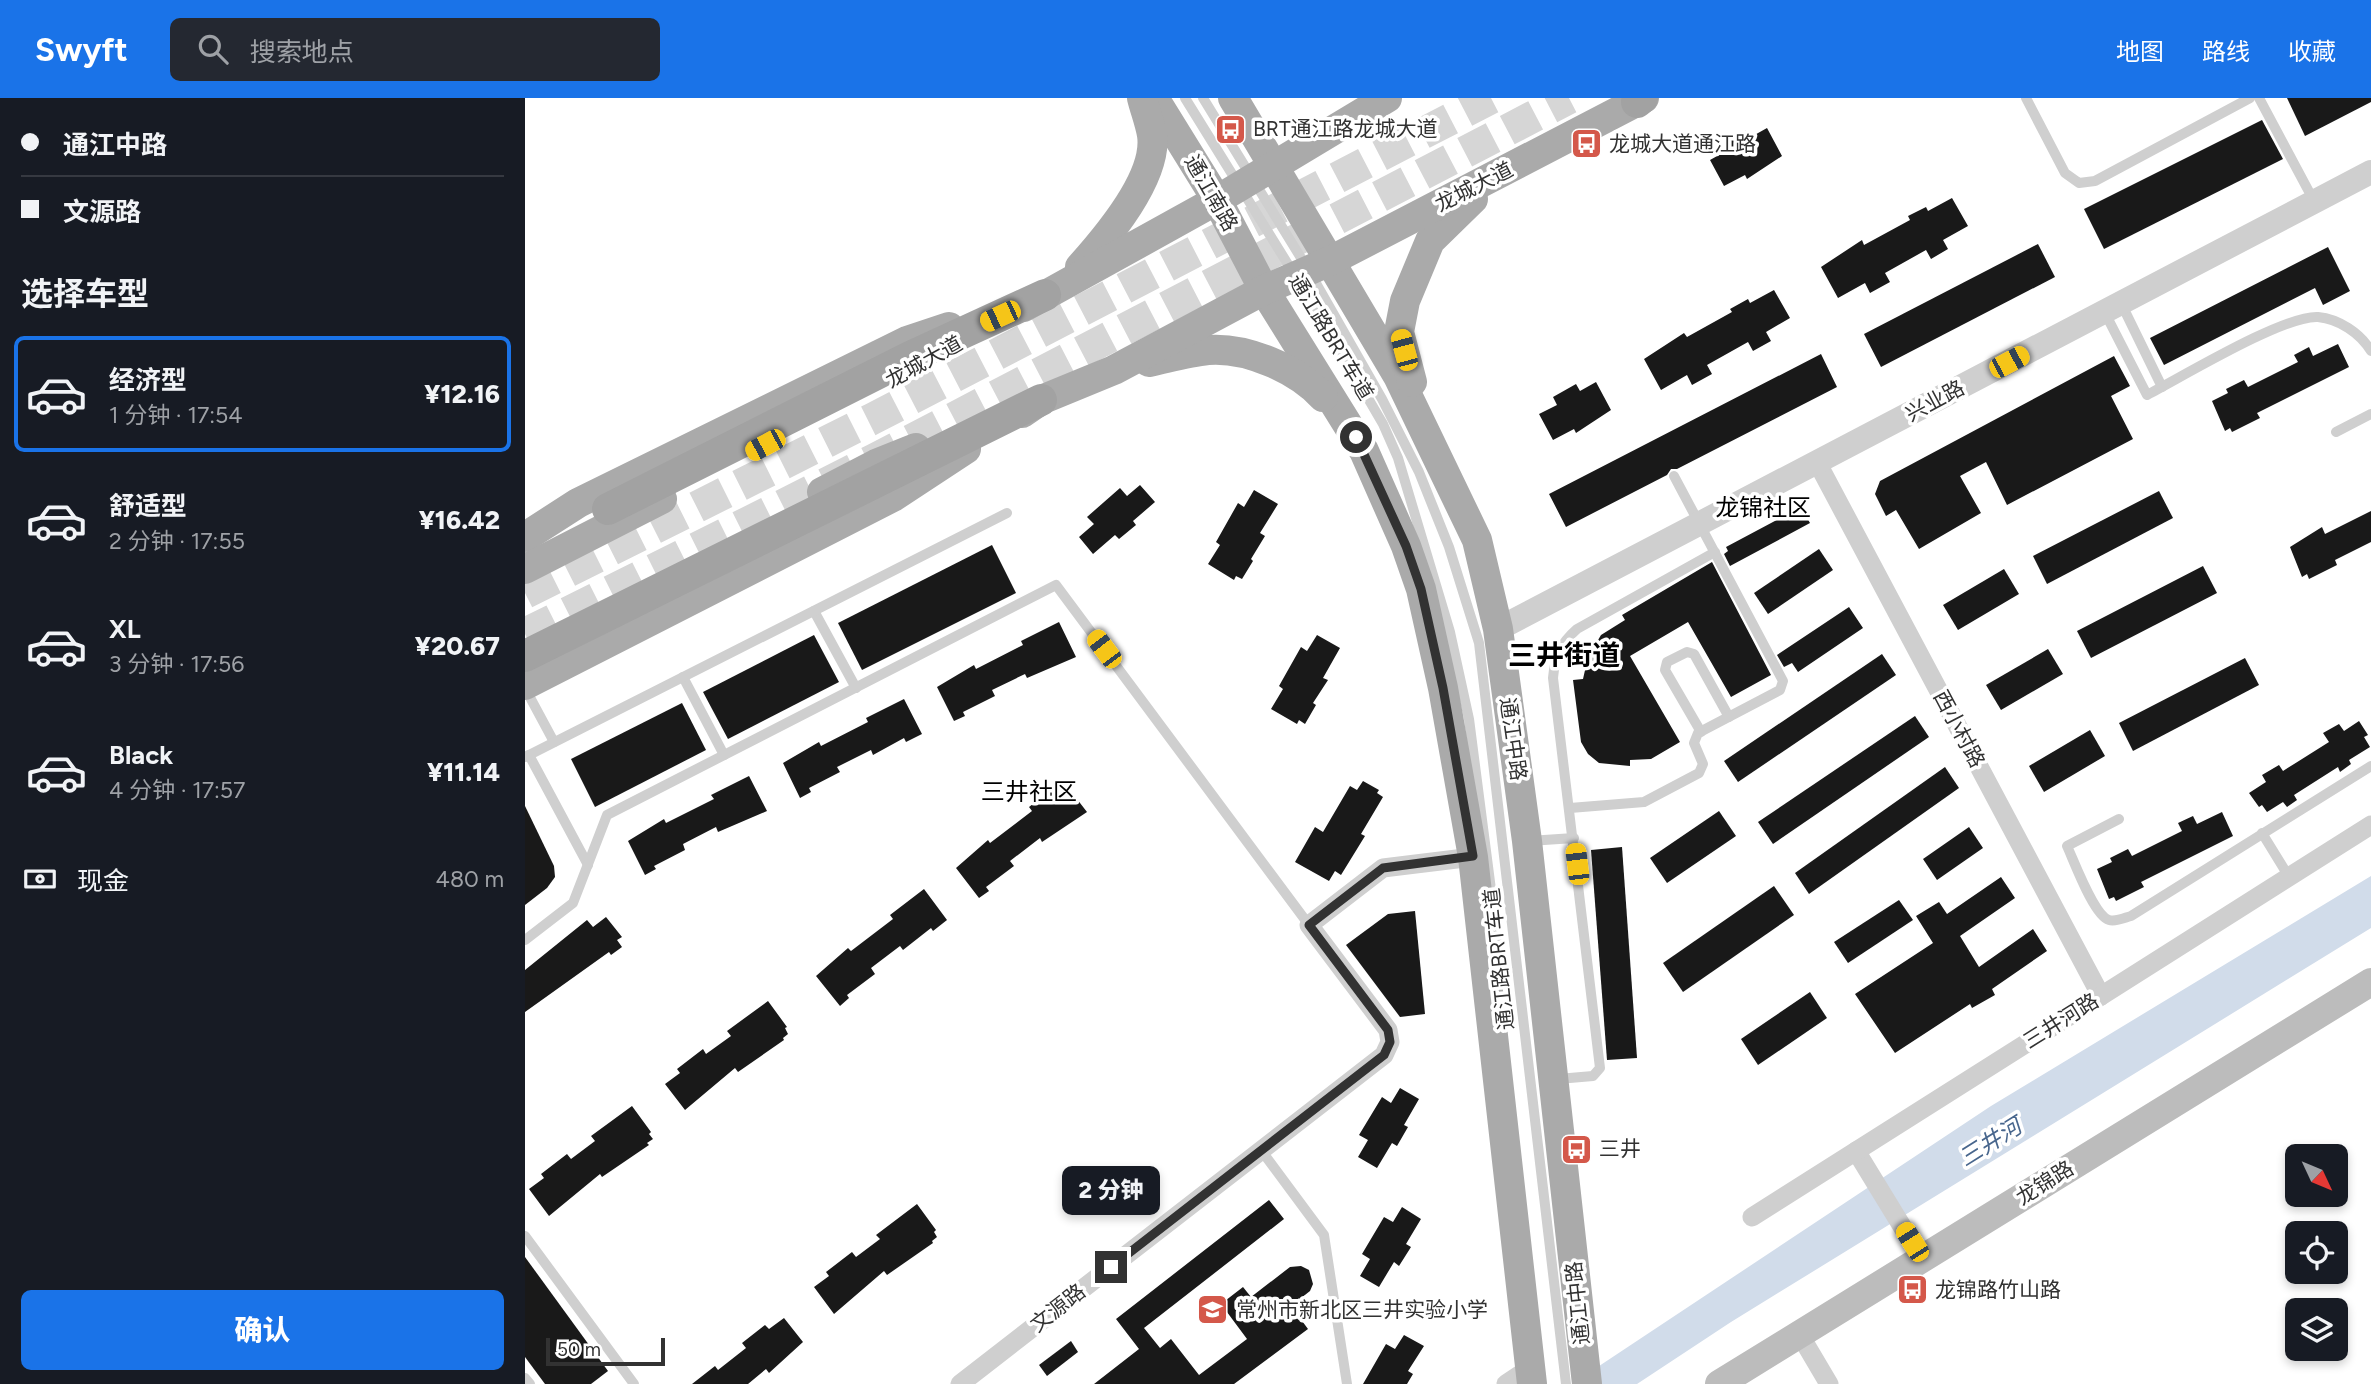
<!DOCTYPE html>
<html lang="zh">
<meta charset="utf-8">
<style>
body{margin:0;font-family:Figtree,"Noto Sans SC",sans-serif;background:#242831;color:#f1f3f6;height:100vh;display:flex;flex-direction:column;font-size:26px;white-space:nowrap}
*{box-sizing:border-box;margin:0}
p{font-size:23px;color:#9ea1a6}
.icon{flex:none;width:38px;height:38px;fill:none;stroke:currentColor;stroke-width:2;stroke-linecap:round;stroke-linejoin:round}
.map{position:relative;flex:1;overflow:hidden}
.details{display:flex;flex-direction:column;background:#171b24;width:525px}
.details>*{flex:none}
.banner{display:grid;align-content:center;height:154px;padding:0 21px;background:#171b24}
.needle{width:46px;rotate:134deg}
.buttons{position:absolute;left:1760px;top:1046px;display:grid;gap:14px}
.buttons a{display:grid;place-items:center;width:63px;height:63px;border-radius:10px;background:#171b24;box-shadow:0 4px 10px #0003;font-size:35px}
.scale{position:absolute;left:21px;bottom:18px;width:119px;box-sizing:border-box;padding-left:7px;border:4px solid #323232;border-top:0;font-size:19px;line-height:24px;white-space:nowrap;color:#323232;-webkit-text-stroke:5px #fff;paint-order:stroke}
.end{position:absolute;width:32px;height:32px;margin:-16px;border:9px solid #323232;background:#fff;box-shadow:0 0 0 4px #fff}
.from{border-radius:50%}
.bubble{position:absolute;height:49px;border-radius:10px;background:#171b24;box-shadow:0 4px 10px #0003;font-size:23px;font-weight:800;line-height:49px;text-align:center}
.car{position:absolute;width:21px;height:42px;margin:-21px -10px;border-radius:9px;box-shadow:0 0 5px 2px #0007;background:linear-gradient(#f5c518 24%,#345 0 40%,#f5c518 0 76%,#345 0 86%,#f5c518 0)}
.banner b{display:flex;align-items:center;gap:24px;height:66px;font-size:26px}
.banner b+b{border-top:2px solid #363941}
.banner i{width:18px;height:18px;background:#f1f3f6}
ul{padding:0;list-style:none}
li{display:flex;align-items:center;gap:21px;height:116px;margin:0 14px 10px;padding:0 7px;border:4px solid transparent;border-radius:10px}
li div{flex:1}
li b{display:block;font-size:26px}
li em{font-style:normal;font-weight:800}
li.active{border-color:#1a73e8}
li>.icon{width:63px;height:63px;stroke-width:1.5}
h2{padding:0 21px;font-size:32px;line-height:84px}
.pay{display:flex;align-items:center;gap:18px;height:77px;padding:0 21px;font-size:26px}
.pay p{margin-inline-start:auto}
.cta{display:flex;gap:14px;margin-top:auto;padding:14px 21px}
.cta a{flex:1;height:80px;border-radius:10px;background:#1a73e8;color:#fff;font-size:28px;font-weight:800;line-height:80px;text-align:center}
header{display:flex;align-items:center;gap:42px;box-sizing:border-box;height:98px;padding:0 35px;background:#1a73e8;color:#fff}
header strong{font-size:33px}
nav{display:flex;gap:38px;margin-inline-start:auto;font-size:24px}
.search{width:490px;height:63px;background:#242831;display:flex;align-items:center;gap:18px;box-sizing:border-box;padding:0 24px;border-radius:10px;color:#9ea1a6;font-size:26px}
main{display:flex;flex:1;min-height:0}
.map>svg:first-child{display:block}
.water{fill:#d1dcea}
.building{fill:#191919}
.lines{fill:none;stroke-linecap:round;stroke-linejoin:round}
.trunk-tunnel{stroke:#d6d6d6;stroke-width:32;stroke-dasharray:32 16;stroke-linecap:butt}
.service{stroke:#cfcfcf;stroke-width:10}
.minor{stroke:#cfcfcf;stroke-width:19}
.tertiary{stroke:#cfcfcf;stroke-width:24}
.secondary{stroke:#bcbcbc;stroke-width:28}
.primary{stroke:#aaa;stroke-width:30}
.trunk{stroke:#a2a2a2;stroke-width:32}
.route{stroke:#323232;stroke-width:9}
.labels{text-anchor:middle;stroke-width:7;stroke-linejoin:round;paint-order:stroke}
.poi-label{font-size:21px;fill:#323232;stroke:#fff;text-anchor:start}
.street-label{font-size:21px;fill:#323232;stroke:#fff}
.water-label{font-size:23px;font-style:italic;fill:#48668d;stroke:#fff}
.quarter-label{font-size:24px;fill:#000;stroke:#fff}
.district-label{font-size:28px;font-weight:bold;fill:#000;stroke:#fff}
</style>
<header>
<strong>Swyft</strong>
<div class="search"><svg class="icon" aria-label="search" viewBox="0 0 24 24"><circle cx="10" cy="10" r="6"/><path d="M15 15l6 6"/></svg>搜索地点</div>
<nav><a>地图</a><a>路线</a><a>收藏</a></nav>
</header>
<main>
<section class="details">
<div class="banner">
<b><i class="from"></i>通江中路</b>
<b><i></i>文源路</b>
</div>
<h2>选择车型</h2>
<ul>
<li class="active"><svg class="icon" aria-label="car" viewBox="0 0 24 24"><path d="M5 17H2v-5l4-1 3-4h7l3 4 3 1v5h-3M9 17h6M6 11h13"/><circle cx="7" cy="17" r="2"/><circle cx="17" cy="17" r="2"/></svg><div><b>经济型</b><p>1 分钟 · 17:54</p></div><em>¥12.16</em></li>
<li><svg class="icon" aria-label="car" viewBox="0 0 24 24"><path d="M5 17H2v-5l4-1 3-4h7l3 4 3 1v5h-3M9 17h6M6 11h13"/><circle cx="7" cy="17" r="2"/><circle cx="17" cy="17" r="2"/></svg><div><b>舒适型</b><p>2 分钟 · 17:55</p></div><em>¥16.42</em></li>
<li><svg class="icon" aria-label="car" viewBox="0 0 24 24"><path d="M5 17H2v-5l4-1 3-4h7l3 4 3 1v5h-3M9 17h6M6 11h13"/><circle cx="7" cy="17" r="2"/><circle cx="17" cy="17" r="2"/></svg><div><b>XL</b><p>3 分钟 · 17:56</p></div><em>¥20.67</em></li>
<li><svg class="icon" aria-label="car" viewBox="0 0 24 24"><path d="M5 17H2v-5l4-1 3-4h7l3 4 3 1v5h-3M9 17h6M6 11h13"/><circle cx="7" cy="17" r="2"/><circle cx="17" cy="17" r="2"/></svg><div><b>Black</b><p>4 分钟 · 17:57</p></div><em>¥11.14</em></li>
</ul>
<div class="pay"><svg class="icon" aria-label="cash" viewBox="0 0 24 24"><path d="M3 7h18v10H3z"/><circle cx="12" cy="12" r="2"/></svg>现金<p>480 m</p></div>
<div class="cta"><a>确认</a></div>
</section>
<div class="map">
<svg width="1846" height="1286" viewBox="0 0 1846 1286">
<rect width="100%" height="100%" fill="#fff"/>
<!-- water -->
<path class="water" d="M1846,778V830L1206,1224L1112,1286H1047L1466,1008Z"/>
<!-- building -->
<g class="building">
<path d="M1762,0H1846V4L1780,38Z"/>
<path d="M1737,22L1758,61L1579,151L1559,111Z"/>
<path d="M1242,30L1257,58L1222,81L1220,77L1199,88L1185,62L1203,52L1199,44L1222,32L1226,39Z"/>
<path d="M1427,100L1443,128L1418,142L1423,151L1406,161L1401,152L1360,175L1365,184L1345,195L1340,185L1313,200L1296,169L1337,142L1339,147L1385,122L1383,118L1401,109L1403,113Z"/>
<path d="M1513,146L1530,179L1356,269L1339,236Z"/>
<path d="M1803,149L1825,193L1798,207L1790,190L1639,267L1625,240Z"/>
<path d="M1249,192L1265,220L1241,234L1246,243L1228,253L1223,244L1182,267L1187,276L1167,287L1162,277L1136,292L1119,261L1159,235L1162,239L1207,214L1205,211L1223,201L1225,205Z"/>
<path d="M1813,246L1824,269L1732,315L1735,320L1707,334L1705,330L1700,333L1687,303L1703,295L1701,291L1719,282L1723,289L1773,264L1769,257L1784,249L1788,258Z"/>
<path d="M1296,256L1312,289L1152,371H1146L1142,377L1041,429L1024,396Z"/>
<path d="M1589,258L1605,288L1586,298L1608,341L1482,407L1461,364L1435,378L1456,415L1394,451L1371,412L1361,418L1350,396L1355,383Z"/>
<path d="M1071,284L1086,312L1051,335L1049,331L1028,342L1014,316L1032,307L1028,299L1051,286L1055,293Z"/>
<path d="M615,387L630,404L608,423L611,427L594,441L590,437L568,456L554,439L569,426L562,419L595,390L602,398Z"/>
<path d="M729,392L753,406L735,435L740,438L726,461L728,463L717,481L711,478L709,482L683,466L695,447L691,444L713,405L719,409Z"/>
<path d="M1634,393L1648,420L1522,486L1508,458Z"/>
<path d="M1276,409L1285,425L1205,468L1199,456L1203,453L1201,449Z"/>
<path d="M1846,413V444L1810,462L1812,467L1784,481L1782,476L1777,479L1765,449L1797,429L1800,436Z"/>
<path d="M467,447L491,495L337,572L313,525Z"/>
<path d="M1294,451L1308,472L1243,516L1229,495Z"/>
<path d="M1187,464L1246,577L1206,599L1163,524L1105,558L1155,644L1126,661L1105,662V668L1074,665L1063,656L1056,644L1048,582L1058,581L1063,559L1076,537L1100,522L1097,517Z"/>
<path d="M1678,468L1692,495L1566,560L1552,533Z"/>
<path d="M1479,471L1494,496L1433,532L1418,507Z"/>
<path d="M1324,509L1338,530L1273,574L1267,565L1259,569L1252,557Z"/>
<path d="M534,524L551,559L502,580L500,576L467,592L470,598L438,614L440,618L429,623L412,589L449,567L451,571L498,547L496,543Z"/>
<path d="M289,537L314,584L203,641L178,594Z"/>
<path d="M792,537L815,550L798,580L803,582L788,605L791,607L780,626L774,622L772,626L746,611L758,591L754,588L776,549L782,553Z"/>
<path d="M1523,551L1538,576L1476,612L1461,587Z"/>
<path d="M1357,556L1371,577L1213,684L1199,663Z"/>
<path d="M1720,560L1734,587L1608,653L1594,625Z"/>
<path d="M379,601L397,636L381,644L379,640L348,657L346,652L312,669L315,674L284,690L286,694L275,700L258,665L294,644L296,648L343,624L341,620Z"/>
<path d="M157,605L181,652L70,709L46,661Z"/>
<path d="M1390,618L1404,639L1248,746L1233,724Z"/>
<path d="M1834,623L1843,637L1839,639L1845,649L1824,662L1826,666L1815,674L1813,669L1769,697L1772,702L1762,709L1758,704L1742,714L1737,707L1734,709L1724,695L1741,684L1737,677L1754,667L1758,673L1804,644L1798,635L1814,626L1819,633Z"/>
<path d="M1565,632L1580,658L1519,694L1504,668Z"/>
<path d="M1420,669L1434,690L1284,796L1270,775Z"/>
<path d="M224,678L242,713L193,734L191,729L158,746L160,752L129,768L131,771L120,777L103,743L139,721L141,725L189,701L186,697Z"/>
<path d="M538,683L562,714L517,744L515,740L485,763L489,768L461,789L464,793L454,800L431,770L463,742L465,745L507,713L504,709Z"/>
<path d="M838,683L854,692L852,695L858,699L836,736L840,738L816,777L810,773L804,783L770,764L790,729L798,734L825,688L832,692Z"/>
<path d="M0,708L29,768L30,779L22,790L0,807Z"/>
<path d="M1194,713L1211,738L1142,785L1125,760Z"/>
<path d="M1697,714L1708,738L1616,784L1619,789L1591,803L1589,799L1584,801L1572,771L1587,764L1585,760L1603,751L1607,758L1657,733L1653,725L1668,718L1672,726Z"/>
<path d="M1444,729L1458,750L1412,782L1398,761Z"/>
<path d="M1097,749L1112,960L1082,962L1066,752Z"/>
<path d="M1476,779L1490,800L1435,838L1454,869L1508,831L1522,853L1467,891L1470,897L1447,910L1445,906L1370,955L1330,896L1408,845L1391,818L1414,804L1422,816Z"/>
<path d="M1249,788L1269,817L1158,894L1138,865Z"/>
<path d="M399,791L422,822L408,833L406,830L378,852L375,848L346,870L350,876L322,897L324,900L315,908L291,878L323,850L326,853L368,821L365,817Z"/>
<path d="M1374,802L1388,822L1323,865L1309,844Z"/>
<path d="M890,813L900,916L875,919L821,847L863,816Z"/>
<path d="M81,819L97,839L92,842L97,849L86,857L84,854L0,914V872L62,822L68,829Z"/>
<path d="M1285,894L1302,920L1233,967L1216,941Z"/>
<path d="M243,903L262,929L260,930L263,936L258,940L259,942L213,974L210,970L160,1012L140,986L155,975L152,971L178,951L181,956L206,938L202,933Z"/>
<path d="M875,990L894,1001L879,1027L883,1029L872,1048L867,1045L852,1070L833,1059L843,1042L834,1037L857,999L866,1005Z"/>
<path d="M107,1008L126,1034L124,1036L128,1041L122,1045L124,1047L77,1079L75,1076L24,1118L4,1091L19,1080L16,1076L42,1056L46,1061L70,1043L66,1038Z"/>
<path d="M744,1102L759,1121L619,1230L635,1250L646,1241L674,1277L722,1241L696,1206L718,1189L726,1199L765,1169L776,1168L784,1172L788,1186L785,1193L766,1208L783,1231L709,1286H569L614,1251L591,1221Z"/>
<path d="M392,1106L411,1132L409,1134L412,1139L407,1143L408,1145L362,1177L359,1173L309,1216L289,1189L304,1178L301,1174L327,1154L331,1159L355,1141L351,1137Z"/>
<path d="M877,1109L896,1121L881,1146L886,1149L874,1168L869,1164L854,1189L835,1178L845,1161L837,1156L859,1119L868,1124Z"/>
<path d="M0,1159L83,1273L66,1286H20L0,1259Z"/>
<path d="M259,1220L278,1244L244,1275L241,1271L223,1286H167L190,1268L193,1272L221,1250L217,1245L240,1227L244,1231Z"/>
<path d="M879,1237L899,1248L883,1273L888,1276L882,1286H838L861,1246L870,1251Z"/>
<path d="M546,1243L553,1254L522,1278L514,1267Z"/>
</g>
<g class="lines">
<!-- trunk-tunnel -->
<g class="trunk-tunnel">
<path d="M0,495L347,321L966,0"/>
<path d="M0,536L350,361L1044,0"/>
</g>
<!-- service -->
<g class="service">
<path d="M660,0L795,218L858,326L873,360L925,534L944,621L973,846"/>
<path d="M678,0L784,173L857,301L894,374L924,449L954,545L1041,1286"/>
<path d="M1501,0L1540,75L1554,85L1570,83L1725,0"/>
<path d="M1734,0L1789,103"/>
<path d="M1596,205L1637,289"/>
<path d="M1580,215L1622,297C1657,279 1759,217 1793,219C1814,221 1835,235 1846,253"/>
<path d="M1811,334L1846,316"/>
<path d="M289,513L331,590"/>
<path d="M158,579L199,657"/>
<path d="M0,590L29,644"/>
<path d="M1176,634L1140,572L1142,564L1162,554L1169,556L1204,619"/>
<path d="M4,657L63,767"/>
<path d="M0,659L482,415"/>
<path d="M1045,710L1119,704L1174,675L1178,666L1169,645L1173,635L1255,592L1258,583L1149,378"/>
<path d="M1594,721L1542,748C1549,763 1569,818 1584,822C1591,824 1599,820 1606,818L1846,668"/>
<path d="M1737,735L1764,779"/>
<path d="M1004,743L1049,740"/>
<path d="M0,842L48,805L82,717L531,487L784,827"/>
<path d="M1033,981L1068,978L1075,970L1028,580C1030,558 1035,546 1052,531L1190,454"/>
<path d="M736,1052L799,1137L822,1286"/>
<path d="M0,1138L109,1286"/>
<path d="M0,1280L5,1286"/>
</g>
<!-- minor -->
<g class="minor">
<path d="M1292,364L1576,898"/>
<path d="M1331,1053L1397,1161"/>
<path d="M1227,1119L1846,727"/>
<path d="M1275,1237L1304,1286"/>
<path d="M435,1286L859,957L865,944L863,932L784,827L858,770L948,759"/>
<path d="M981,1286L1005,1270"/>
</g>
<!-- tertiary -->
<path class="tertiary" d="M973,531L1846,74"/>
<!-- secondary -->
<path class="secondary" d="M1194,1286L1846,884"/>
<!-- primary -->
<g class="primary">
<path d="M629,0L692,102L739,192L839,353L881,448L896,491L918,590L948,759L1007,1286"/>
<path d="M708,0L873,278L952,442L973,531L1002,743L1062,1286"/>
<path d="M555,169C581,140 633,79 627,37C625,25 620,12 617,0"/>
<path d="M499,209L692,102L862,0"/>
<path d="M624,264C643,260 663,254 683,252C722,249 772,271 798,299"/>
<path d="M887,284L874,234L880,203L905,143L948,101"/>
<path d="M497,315L516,302L589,272L739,192L803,164L1119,0"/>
<path d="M297,394L351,366L391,350"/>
<path d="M0,439L53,405L382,243L424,229"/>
<path d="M0,471L137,401"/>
<path d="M0,587L368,399L441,351"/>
</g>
<!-- trunk -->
<g class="trunk">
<path d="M1112,4L1117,0"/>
<path d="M83,411L385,259L520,197"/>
<path d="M0,558L516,302"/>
</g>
</g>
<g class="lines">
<!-- route -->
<path class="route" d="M586,1169L859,957L865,944L863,932L784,827L858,770L948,758L918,590L896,491L881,448L831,339"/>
</g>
<!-- icons -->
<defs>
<symbol id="bus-square" viewBox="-11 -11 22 22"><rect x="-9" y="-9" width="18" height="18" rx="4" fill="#d4584a" stroke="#fff"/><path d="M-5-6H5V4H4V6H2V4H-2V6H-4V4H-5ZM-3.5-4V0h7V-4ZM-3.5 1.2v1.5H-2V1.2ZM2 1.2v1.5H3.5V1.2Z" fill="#fff"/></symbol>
<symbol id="school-square" viewBox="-11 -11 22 22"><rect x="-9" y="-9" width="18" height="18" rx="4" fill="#d4584a" stroke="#fff"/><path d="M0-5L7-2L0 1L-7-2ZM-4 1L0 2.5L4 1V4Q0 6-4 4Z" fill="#fff"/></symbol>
</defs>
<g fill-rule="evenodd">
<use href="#bus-square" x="688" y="14" width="35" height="35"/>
<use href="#bus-square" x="1044" y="28" width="35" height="35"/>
<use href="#bus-square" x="1034" y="1034" width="35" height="35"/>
<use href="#bus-square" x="1370" y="1174" width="35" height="35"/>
<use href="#school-square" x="670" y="1194" width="35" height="35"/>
</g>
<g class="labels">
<!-- poi labels -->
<g class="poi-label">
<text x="728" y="38">BRT通江路龙城大道</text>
<text x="1084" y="53">龙城大道通江路</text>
<text x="1074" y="1058">三井</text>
<text x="1410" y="1199">龙锦路竹山路</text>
<text x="711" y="1219">常州市新北区三井实验小学</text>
</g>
<!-- street labels -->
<g class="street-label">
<text transform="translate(949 89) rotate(-27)" y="7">龙城大道</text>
<text transform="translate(686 95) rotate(60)" y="7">通江南路</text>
<text transform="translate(806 239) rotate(59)" y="7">通江路BRT车道</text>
<text transform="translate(399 264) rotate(-29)" y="7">龙城大道</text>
<text transform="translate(1410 303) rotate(-28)" y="7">兴业路</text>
<text transform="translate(1434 631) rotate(62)" y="7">西小村路</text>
<text transform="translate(988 641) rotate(82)" y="7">通江中路</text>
<text transform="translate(974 861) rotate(-96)" y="7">通江路BRT车道</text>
<text transform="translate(1536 923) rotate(-32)" y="7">三井河路</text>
<text transform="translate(1520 1085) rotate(-32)" y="7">龙锦路</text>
<text transform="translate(1053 1205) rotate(-96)" y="7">通江中路</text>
<text transform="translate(533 1210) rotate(-38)" y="7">文源路</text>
</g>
<!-- water labels -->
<g class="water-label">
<text transform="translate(1465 1044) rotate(-32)" y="8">三井河</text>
</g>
<!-- quarter labels -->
<g class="quarter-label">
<text x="1238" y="418">龙锦社区</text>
<text x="504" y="702">三井社区</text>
</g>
<!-- district labels -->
<g class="district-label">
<text x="1039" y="567">三井街道</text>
</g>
</g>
</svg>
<div class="buttons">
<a><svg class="needle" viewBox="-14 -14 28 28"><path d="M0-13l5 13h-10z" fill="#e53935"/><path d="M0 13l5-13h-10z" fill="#9ea1a6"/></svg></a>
<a><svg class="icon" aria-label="locate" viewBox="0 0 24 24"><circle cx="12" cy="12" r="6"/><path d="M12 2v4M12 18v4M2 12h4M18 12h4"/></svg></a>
<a><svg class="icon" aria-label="layers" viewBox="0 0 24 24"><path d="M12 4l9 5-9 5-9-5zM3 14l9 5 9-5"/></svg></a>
</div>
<div class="scale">50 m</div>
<i class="end from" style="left:831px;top:339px"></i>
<i class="end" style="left:586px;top:1169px"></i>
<div class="bubble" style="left:537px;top:1068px;width:98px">2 分钟</div>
<i class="car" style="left:475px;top:218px;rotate:245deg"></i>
<i class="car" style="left:879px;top:252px;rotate:345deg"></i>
<i class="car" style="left:1484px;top:264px;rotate:62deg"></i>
<i class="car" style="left:240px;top:347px;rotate:242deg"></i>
<i class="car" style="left:579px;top:551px;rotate:323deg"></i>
<i class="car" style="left:1052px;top:766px;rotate:353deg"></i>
<i class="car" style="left:1387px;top:1144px;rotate:328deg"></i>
</div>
</main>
